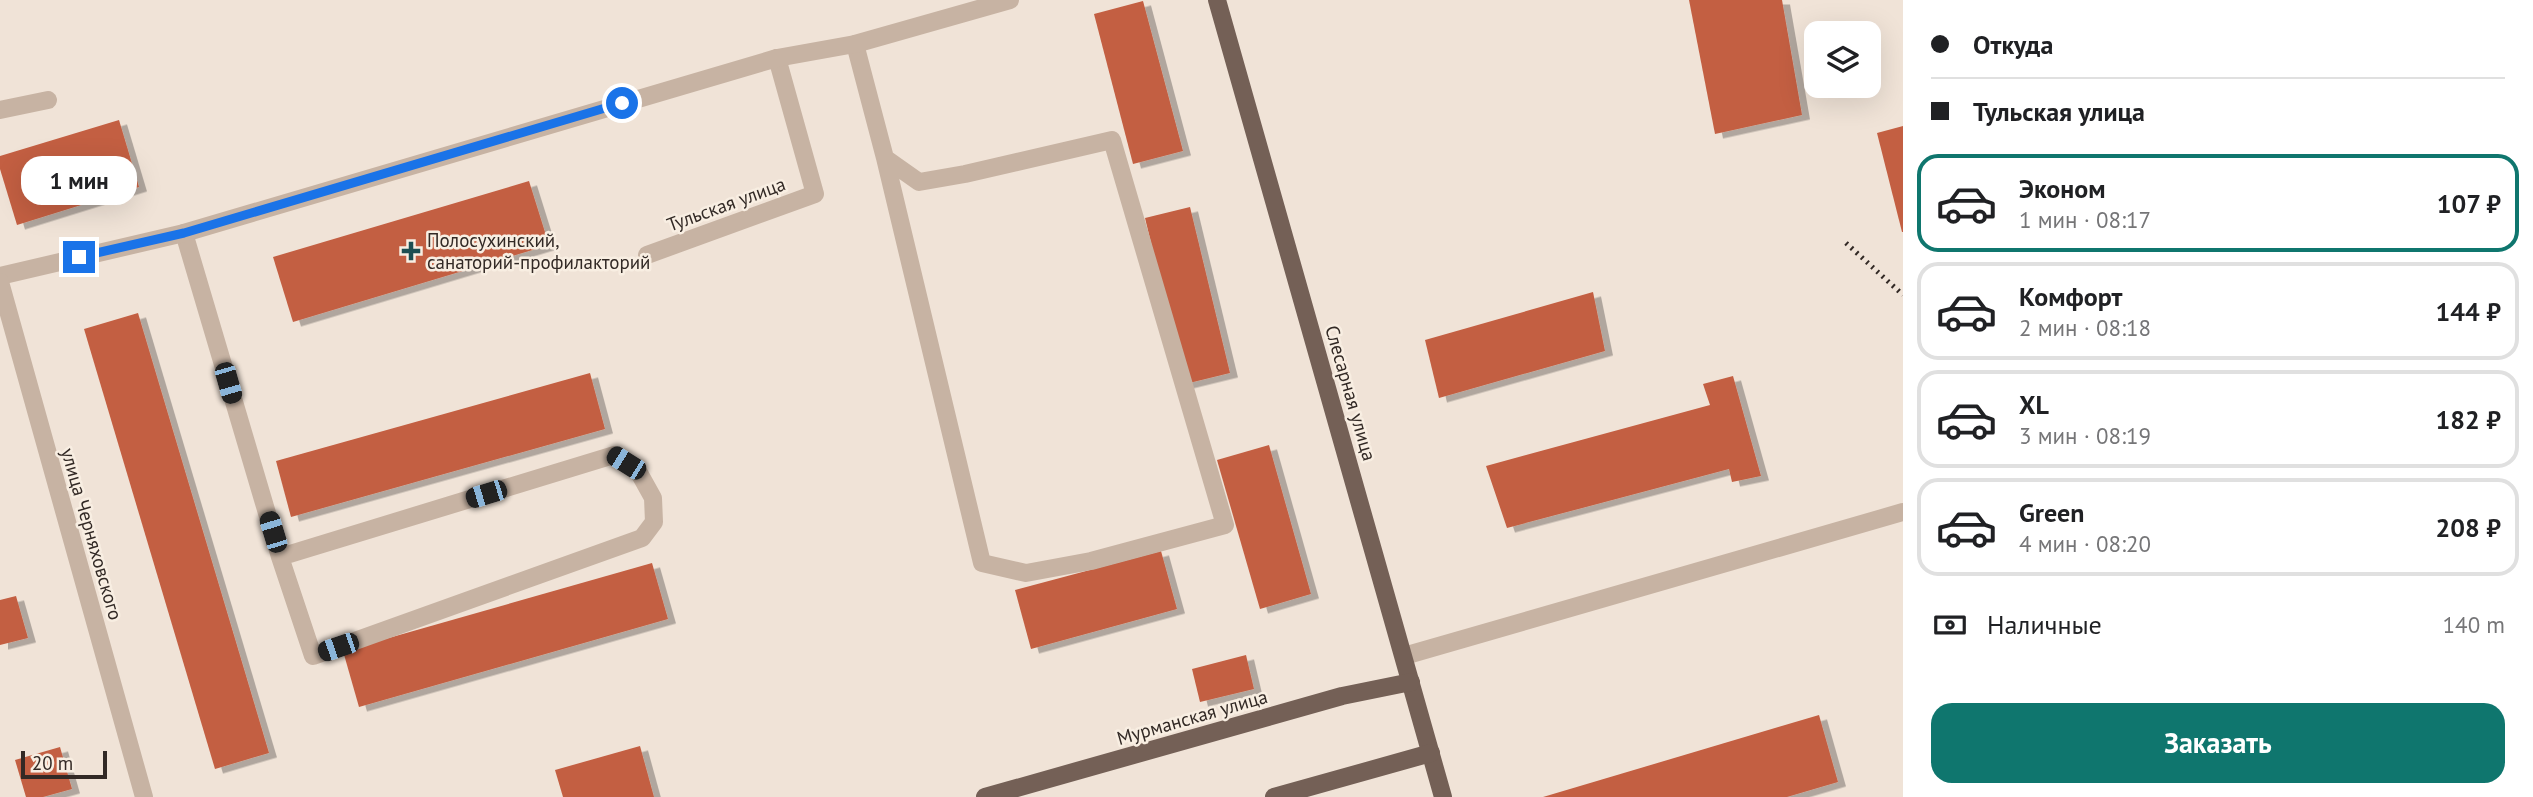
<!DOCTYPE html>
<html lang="ru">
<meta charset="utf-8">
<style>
body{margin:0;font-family:"PT Sans",sans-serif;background:#f6f6f6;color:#202124;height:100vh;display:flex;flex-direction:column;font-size:26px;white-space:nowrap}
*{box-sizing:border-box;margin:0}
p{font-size:23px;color:#757577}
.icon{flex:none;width:38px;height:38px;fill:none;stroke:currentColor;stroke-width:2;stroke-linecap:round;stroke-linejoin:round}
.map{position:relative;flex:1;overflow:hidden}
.side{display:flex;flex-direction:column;background:#fff;width:630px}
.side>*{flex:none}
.banner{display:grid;align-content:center;height:154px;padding:0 28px;background:#fff}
.controls{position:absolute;left:1804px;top:21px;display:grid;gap:14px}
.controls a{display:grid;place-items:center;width:77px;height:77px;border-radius:14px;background:#fff;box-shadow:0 7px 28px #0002;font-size:35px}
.scale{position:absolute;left:21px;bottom:18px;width:86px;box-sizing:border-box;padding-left:7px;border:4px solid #322925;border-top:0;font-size:19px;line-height:24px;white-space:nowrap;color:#322925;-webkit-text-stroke:5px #f8eee2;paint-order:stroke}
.end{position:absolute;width:32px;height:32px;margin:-16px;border:9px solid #1a73e8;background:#fff;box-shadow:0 0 0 4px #fff}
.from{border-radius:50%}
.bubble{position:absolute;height:49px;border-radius:21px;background:#fff;box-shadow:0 7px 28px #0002;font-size:23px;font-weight:600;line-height:49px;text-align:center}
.car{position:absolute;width:21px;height:42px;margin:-21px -10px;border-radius:9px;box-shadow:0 0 5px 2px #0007;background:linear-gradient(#222 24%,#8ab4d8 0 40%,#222 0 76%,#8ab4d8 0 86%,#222 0)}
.banner b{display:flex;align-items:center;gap:24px;height:66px;font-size:26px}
.banner b+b{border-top:2px solid #e0e0e0}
.banner i{width:18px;height:18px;background:#202124}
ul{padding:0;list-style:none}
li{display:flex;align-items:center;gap:21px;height:98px;margin:0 14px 10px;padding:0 14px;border:4px solid #e0e0e0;border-radius:21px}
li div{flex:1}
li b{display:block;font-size:26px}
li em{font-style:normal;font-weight:600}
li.selected{border-color:#0f766e}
li>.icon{width:63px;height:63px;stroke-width:1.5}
.pay{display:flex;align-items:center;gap:18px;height:77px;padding:0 28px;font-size:26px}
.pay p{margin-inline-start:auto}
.action{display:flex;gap:14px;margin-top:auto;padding:14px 28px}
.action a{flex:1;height:80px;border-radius:21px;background:#0f766e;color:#fff;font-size:28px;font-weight:600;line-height:80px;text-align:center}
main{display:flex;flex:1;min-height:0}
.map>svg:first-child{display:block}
.building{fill:#c35f42;filter:url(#shadow)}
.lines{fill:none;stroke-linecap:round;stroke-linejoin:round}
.minor{stroke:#c7b3a3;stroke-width:18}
.major{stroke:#746056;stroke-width:18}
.rail{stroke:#322925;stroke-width:5;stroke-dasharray:2 5;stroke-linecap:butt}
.route{stroke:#1a73e8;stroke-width:9}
.poi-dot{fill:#1c4f52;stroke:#f8eee2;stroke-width:2.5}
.labels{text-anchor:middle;stroke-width:5;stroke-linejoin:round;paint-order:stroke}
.street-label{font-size:19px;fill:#322925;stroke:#f8eee2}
.poi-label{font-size:19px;fill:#322925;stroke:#f8eee2;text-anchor:start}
</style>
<main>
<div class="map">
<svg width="1903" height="797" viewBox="0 0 1903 797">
<defs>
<filter id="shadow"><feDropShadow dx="8" dy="4.5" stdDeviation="0" flood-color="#0004"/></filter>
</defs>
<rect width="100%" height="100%" fill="#f0e3d7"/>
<!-- building -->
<g class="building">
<path d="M1689,0H1782L1802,115L1715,134Z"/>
<path d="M1143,1L1183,151L1133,164L1094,14Z"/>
<path d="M119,120L139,187L17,225L0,169V156Z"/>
<path d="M1903,126V232H1902L1877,133Z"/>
<path d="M529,181L549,245L293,322L273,257Z"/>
<path d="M1190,207L1230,373L1185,384L1145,218Z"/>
<path d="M1593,292L1605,351L1439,398L1425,340Z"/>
<path d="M138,313L269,753L215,769L84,329Z"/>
<path d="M590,373L605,429L291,517L276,461Z"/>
<path d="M1733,376L1761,476L1732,482L1729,469L1507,528L1486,466L1710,405L1703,384Z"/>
<path d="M1269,445L1311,594L1260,609L1217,460Z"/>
<path d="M1161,551L1177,609L1031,649L1015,590Z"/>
<path d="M652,563L668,619L359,707L343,651Z"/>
<path d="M16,596L28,638L0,645V600Z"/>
<path d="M1246,655L1254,689L1200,702L1192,669Z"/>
<path d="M1819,715L1838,782L1787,797H1543Z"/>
<path d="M640,746L654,797H563L555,770Z"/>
<path d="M60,747L72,789L43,797H26L15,760Z"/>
</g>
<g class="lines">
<!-- minor -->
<g class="minor">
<path d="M855,44L885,158L919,182L965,174L1112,140L1225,525L1091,561L1026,573L982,563L885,158"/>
<path d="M0,110L48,100"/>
<path d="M184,233L280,557L313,656L642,538L654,522L653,498L638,471L614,455L280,557"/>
<path d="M647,255L815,194L777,58"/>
<path d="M0,276L184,233L777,58L855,44L1010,0"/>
<path d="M0,282L144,797"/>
<path d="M1404,656L1903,512"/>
</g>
<!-- major -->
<g class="major">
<path d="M1217,0L1443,797"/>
<path d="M985,797L1342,696L1411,682"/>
<path d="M1274,797L1431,753"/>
</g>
<!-- rail -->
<path class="rail" d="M1846,243L1903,295"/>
</g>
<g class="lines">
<!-- route -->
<path class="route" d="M79,257L184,233L622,103"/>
</g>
<!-- markers -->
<path class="poi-dot" d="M407.5 240.5h7v7h7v7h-7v7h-7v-7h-7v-7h7z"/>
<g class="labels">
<!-- street labels -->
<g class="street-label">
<text transform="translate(726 204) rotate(-20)" y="7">Тульская улица</text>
<text transform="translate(1351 393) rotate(74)" y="7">Слесарная улица</text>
<text transform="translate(92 534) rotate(74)" y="7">улица Черняховского</text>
<text transform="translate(1192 717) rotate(-16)" y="7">Мурманская улица</text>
</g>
<!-- poi labels -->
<g class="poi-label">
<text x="427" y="247">Полосухинский,<tspan x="427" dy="22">санаторий-профилакторий</tspan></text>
</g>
</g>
</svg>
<div class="controls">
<a><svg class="icon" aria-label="layers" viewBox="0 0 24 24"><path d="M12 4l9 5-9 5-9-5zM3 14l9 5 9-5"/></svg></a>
</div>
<div class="scale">20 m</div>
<i class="end from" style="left:622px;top:103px"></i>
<i class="end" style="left:79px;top:257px"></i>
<div class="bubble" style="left:21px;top:156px;width:116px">1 мин</div>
<i class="car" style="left:228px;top:383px;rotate:164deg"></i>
<i class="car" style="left:626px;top:463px;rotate:302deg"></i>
<i class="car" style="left:486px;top:494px;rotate:253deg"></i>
<i class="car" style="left:273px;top:532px;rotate:343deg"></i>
<i class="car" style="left:338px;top:647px;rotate:251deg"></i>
</div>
<section class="side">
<div class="banner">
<b><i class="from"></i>Откуда</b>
<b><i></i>Тульская улица</b>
</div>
<ul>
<li class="selected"><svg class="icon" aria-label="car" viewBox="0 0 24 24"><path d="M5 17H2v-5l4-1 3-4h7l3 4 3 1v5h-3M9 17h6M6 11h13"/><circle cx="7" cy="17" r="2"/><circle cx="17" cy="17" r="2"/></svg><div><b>Эконом</b><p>1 мин · 08:17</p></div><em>107 ₽</em></li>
<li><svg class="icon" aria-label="car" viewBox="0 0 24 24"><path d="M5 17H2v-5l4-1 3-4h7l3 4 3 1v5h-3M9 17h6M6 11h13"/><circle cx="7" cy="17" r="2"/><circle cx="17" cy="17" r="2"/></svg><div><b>Комфорт</b><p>2 мин · 08:18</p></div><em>144 ₽</em></li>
<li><svg class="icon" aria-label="car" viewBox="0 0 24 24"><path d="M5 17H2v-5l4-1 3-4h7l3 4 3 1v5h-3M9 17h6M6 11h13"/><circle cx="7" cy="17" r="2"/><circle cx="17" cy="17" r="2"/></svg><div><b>XL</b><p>3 мин · 08:19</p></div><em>182 ₽</em></li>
<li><svg class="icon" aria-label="car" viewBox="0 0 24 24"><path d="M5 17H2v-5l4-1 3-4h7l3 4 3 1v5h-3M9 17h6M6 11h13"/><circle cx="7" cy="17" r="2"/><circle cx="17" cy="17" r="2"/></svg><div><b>Green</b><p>4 мин · 08:20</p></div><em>208 ₽</em></li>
</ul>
<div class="pay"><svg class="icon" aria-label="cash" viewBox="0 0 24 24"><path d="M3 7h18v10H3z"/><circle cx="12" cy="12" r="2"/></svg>Наличные<p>140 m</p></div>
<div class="action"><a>Заказать</a></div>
</section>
</main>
